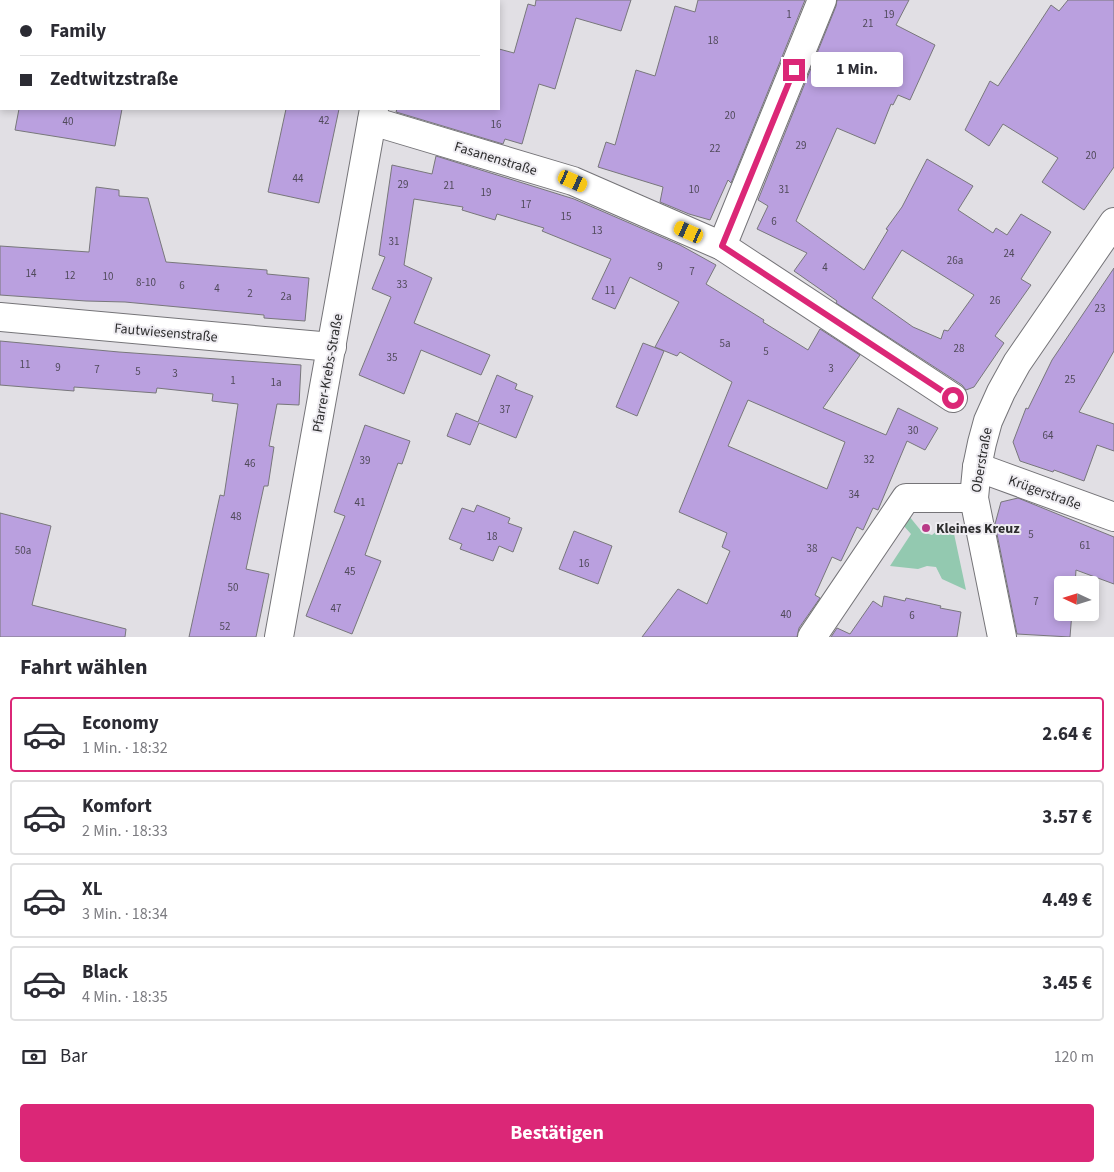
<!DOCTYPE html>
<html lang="de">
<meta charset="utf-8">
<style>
body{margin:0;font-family:"Source Sans 3",sans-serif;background:#f7f7f7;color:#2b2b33;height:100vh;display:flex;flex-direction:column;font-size:19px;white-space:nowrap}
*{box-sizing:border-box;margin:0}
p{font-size:16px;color:#7c7c81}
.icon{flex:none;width:28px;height:28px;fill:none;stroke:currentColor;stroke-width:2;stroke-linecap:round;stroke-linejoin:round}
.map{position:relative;height:637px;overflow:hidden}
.side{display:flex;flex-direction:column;background:#fff;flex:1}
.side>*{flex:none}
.banner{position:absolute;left:0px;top:0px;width:500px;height:110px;box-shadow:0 2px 8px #0003;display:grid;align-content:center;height:110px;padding:0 20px;background:#fff}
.needle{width:32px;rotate:274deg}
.fabs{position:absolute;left:1054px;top:576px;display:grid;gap:10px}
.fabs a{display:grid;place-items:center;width:45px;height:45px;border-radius:5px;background:#fff;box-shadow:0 2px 8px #0003;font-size:25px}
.end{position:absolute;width:22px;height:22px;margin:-11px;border:6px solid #db2777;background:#fff;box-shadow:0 0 0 2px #fff}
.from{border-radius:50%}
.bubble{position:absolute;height:35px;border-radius:5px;background:#fff;box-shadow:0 2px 8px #0003;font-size:16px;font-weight:700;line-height:35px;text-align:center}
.car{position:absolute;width:15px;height:30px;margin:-15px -8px;border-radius:6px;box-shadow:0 0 4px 1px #0007;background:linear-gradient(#f5c518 24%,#345 0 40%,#f5c518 0 76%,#345 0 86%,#f5c518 0)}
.banner b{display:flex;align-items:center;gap:18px;height:48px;font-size:19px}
.banner b+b{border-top:1px solid #e1e1e2}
.banner i{width:12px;height:12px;background:#2b2b33}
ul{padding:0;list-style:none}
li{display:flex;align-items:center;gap:15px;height:75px;margin:0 10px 8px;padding:0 10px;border:2px solid #e1e1e2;border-radius:5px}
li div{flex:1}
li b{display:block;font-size:19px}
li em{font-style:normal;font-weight:700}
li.selected{border-color:#db2777}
li>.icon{width:45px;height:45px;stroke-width:1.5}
h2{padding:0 20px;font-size:22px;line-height:60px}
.pay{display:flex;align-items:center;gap:12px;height:55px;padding:0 20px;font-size:19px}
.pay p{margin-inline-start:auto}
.button{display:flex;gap:10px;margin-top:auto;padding:10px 20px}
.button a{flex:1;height:58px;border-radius:5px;background:#db2777;color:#fff;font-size:20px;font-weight:700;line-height:58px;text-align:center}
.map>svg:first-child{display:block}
.green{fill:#93c9b0}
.building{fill:#baa0df;stroke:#78777b;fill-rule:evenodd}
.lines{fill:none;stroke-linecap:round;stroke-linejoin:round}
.minor-casing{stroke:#757478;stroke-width:30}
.minor{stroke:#fff;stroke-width:28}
.route{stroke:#db2777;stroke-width:6}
.poi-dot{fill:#b93a87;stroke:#eeecf1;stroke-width:2}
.labels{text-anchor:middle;stroke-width:4;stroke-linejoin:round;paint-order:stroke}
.number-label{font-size:11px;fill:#504a5a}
.street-label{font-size:14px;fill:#2d2d2e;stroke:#eeecf1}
.poi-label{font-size:14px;font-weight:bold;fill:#2d2d2e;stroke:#eeecf1;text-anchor:start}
</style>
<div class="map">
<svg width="1114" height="637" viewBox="0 0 1114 637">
<rect width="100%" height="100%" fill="#e1dfe4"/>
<!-- green -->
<path class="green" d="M909,516L922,532L932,535L942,527L953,529L966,590L942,579L936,567L927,566L918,569L890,566L911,534L903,525Z"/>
<!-- building -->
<g class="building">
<path d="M536,0H631L621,31L576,18L555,89L539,84L522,144L505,139L503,144L396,112L397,109H499V49L514,53L528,4L535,6Z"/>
<path d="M698,0H805L731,183L728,180L710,220L689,214L660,202L663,187L598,167L606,142L615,145L636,70L655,76L675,6L695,12Z"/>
<path d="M837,0H909L896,25L935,45L910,100L898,95L893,105L891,104L875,144L837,128L796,221L864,270L888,230L886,229L902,207L927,159L973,186L958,210L993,233L996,228L1007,235L1021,214L1051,232L1021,279L1031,285L995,336L1004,343L974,387L966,390L962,385L836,303L837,301L794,271L807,253L757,229L768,206L758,200L836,6ZM902,250L974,295L948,331L944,330L941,339L913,327L872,298Z"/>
<path d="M1068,0H1114V167L1084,210L1042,182L1058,158L1003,124L989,146L965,130L990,81L998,86L1051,5L1059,11Z"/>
<path d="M19,109H122L115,146L15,130Z"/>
<path d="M286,109H339L319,203L268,192Z"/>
<path d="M436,156L574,199L680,245L716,265L706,284L764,320L763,322L808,350L820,329L860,355L823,408L886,435L898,408L938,428L925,450L907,441L878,510L873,508L863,530L857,527L841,561L832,557L815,595L820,598L799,628L797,637H642L678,589L707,604L730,551L722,547L727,533L679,512L732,382L680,352L677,356L655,347L679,302L630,277L615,309L592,299L611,259L542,231L544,228L497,214L495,220L462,210L463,207L414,199L404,265L432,278L414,323L490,355L481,375L421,350L404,394L359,375L391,297L372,289L385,257L379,255L392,165L432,174ZM748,400L845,442L827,489L728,446Z"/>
<path d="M96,187L119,190V196L148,198L166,262L267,270V274L309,278L305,321L264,318V315L125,302L86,301L0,295V246L89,252Z"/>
<path d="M1114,268V351L1079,412L1114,424V451L1097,445L1084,481L1054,470L1053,472L1020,461L1013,442L1026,408L1028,409L1052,360Z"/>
<path d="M0,341L119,352L301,365L299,405L277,404L269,446L274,447L268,486H264L246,569L269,574L256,637H189L220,495L224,496L238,404L212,401L213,394L157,388L156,393L74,387V391L0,385Z"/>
<path d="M643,343L664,351L637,416L616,407Z"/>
<path d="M497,375L517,384L515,389L533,396L516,438L479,423L470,445L447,436L456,413L478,422Z"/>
<path d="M365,425L410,441L402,464L398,463L365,555L381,561L352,634L306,616L345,516L334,512Z"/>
<path d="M1018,498L1114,537V584L1076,570L1075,585H1062V612H1072L1070,637L1017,634L995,524L1001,502Z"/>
<path d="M477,505L510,518L508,523L522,528L513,552L499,546L493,561L460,549L462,544L449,539L462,508L474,512Z"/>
<path d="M0,513L51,526L32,605L126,629L125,637H0Z"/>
<path d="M574,531L612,546L598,584L559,569Z"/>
<path d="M884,596L905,601L906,598L941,606L940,608L961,612L957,637H831L837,628L850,634L873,601L882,607Z"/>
</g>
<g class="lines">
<defs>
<g id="minor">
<path d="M390,1V0"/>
<path d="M372,121L573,181L722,246L953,398"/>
<path d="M722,246L822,0"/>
<path d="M0,317L332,347"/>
<path d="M977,467L1114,517"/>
<path d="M279,637L374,109"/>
<path d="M812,637L906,498H974"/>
<path d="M1002,637L974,498L977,467L982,443L988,421L1001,392L1017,363L1114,222"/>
</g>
</defs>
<!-- minor casing -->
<use href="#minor" class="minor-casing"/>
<!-- minor -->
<use href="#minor" class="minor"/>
</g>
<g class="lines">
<!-- route -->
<path class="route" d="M794,70L722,246L953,398"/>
</g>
<!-- markers -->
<circle class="poi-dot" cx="926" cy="528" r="5"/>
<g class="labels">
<!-- number labels -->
<g class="number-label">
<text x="789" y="18">1</text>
<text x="889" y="18">19</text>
<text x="868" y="27">21</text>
<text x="713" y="44">18</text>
<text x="730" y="119">20</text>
<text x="324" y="124">42</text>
<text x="68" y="125">40</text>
<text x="496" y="128">16</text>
<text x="801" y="149">29</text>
<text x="715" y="152">22</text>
<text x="1091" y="159">20</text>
<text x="298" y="182">44</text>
<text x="403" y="188">29</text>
<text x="449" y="189">21</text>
<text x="694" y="193">10</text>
<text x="784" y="193">31</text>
<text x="486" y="196">19</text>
<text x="526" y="208">17</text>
<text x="566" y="220">15</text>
<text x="774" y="225">6</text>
<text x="597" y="234">13</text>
<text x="394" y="245">31</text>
<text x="1009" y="257">24</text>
<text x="955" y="264">26a</text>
<text x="660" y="270">9</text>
<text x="825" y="271">4</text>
<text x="692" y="275">7</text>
<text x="31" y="277">14</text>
<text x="70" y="279">12</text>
<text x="108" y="280">10</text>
<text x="146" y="286">8-10</text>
<text x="402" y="288">33</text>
<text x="182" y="289">6</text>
<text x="217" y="292">4</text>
<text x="610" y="294">11</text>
<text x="250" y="297">2</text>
<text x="286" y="300">2a</text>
<text x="995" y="304">26</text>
<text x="1100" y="312">23</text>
<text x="725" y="347">5a</text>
<text x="959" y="352">28</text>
<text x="766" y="355">5</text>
<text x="392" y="361">35</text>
<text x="25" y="368">11</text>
<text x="58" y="371">9</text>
<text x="831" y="372">3</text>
<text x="97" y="373">7</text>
<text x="138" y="375">5</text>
<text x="175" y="377">3</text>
<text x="1070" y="383">25</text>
<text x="233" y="384">1</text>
<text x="276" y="386">1a</text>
<text x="505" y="413">37</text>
<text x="913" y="434">30</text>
<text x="1048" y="439">64</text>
<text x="869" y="463">32</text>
<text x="365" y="464">39</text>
<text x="250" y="467">46</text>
<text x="854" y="498">34</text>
<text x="360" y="506">41</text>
<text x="236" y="520">48</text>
<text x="1031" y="538">5</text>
<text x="492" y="540">18</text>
<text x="1085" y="549">61</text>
<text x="812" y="552">38</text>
<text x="23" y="554">50a</text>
<text x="584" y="567">16</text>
<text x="350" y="575">45</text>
<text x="233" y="591">50</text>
<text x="1036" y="605">7</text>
<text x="336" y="612">47</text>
<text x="786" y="618">40</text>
<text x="912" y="619">6</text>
<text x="225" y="630">52</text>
</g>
<!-- street labels -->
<g class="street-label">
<text transform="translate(496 158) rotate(17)" y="5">Fasanenstraße</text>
<text transform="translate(166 332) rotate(5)" y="5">Fautwiesenstraße</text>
<text transform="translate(327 373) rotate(-80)" y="5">Pfarrer-Krebs-Straße</text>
<text transform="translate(981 460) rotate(-80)" y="5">Oberstraße</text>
<text transform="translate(1045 492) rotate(20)" y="5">Krügerstraße</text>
</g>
<!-- poi labels -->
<g class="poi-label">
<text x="936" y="533">Kleines Kreuz</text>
</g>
</g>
</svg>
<div class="fabs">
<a><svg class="needle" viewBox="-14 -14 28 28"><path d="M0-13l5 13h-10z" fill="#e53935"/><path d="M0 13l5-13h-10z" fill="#7c7c81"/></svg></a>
</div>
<i class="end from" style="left:953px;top:398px"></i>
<i class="end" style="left:794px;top:70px"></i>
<div class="bubble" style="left:811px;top:52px;width:92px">1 Min.</div>
<i class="car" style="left:573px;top:181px;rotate:114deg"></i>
<i class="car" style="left:689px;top:232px;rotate:294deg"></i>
<div class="banner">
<b><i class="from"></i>Family</b>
<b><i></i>Zedtwitzstraße</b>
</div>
</div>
<section class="side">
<h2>Fahrt wählen</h2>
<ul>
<li class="selected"><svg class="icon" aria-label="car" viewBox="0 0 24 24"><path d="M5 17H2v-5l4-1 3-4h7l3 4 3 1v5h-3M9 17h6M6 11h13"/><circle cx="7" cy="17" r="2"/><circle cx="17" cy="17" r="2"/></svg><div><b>Economy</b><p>1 Min. · 18:32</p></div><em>2.64 €</em></li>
<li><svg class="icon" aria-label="car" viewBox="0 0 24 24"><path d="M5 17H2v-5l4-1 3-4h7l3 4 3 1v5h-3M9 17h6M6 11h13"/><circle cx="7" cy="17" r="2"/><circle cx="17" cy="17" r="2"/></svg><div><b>Komfort</b><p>2 Min. · 18:33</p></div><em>3.57 €</em></li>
<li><svg class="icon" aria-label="car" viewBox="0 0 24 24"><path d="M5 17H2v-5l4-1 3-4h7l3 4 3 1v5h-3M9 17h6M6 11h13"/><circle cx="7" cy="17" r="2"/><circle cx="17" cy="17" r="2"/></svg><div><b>XL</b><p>3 Min. · 18:34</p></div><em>4.49 €</em></li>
<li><svg class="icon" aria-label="car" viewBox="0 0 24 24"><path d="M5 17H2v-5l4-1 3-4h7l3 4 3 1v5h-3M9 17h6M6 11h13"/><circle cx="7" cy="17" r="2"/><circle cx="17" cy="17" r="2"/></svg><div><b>Black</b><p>4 Min. · 18:35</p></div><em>3.45 €</em></li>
</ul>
<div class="pay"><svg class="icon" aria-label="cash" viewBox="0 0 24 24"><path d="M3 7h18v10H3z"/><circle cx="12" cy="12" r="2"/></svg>Bar<p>120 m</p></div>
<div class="button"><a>Bestätigen</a></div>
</section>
